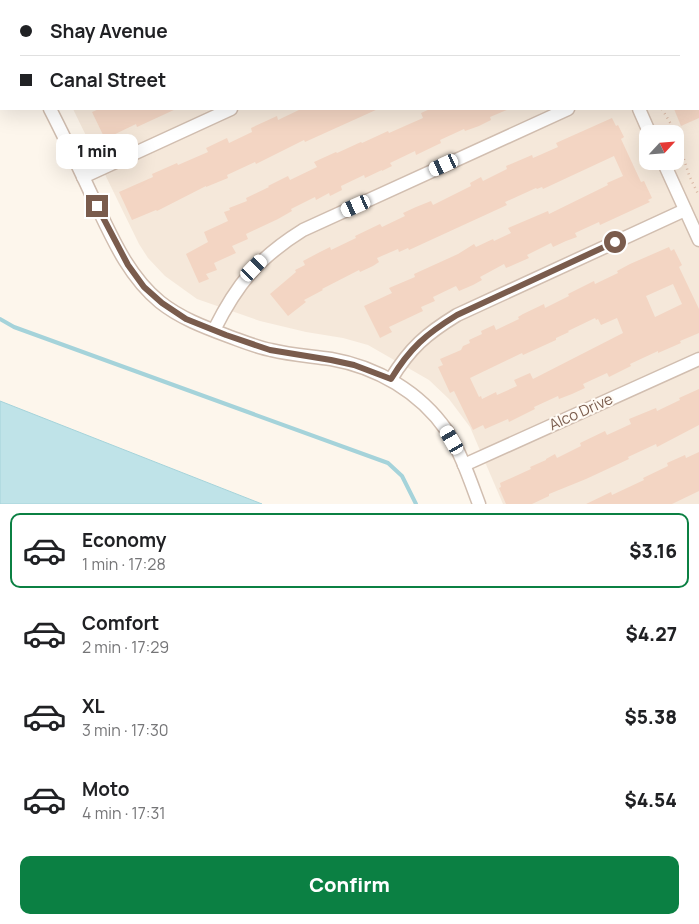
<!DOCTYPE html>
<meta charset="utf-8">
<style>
body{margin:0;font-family:Manrope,sans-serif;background:#f6f6f6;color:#202124;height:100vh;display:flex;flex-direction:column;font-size:19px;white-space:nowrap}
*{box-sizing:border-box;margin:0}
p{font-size:16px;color:#757577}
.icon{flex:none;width:28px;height:28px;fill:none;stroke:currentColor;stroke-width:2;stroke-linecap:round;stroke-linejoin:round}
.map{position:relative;height:504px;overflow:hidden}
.details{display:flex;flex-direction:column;background:#fff;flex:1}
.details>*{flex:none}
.banner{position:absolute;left:0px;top:0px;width:700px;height:110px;box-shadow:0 5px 20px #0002;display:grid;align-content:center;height:110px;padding:0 20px;background:#fff}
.needle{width:32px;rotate:64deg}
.buttons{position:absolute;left:639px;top:125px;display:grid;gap:10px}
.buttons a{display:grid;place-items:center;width:45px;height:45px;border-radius:10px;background:#fff;box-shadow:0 5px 20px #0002;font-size:25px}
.end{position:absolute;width:22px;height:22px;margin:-11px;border:6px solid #7a5c4d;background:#fff;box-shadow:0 0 0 2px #fff}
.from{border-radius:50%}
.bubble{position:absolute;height:35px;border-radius:10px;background:#fff;box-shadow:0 5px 20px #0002;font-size:16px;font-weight:800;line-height:35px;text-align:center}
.car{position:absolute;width:15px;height:30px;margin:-15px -8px;border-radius:6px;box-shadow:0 0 4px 1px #0007;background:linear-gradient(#fff 24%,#345 0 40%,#fff 0 76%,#345 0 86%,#fff 0)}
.banner b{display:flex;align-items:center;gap:18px;height:48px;font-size:19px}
.banner b+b{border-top:1px solid #e0e0e0}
.banner i{width:12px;height:12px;background:#202124}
ul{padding:9px 0 0;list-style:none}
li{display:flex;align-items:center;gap:15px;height:75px;margin:0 10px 8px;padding:0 10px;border:2px solid transparent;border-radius:10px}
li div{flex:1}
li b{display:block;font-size:19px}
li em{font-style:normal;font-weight:800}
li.active{border-color:#0b8043}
li>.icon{width:45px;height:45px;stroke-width:1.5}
.action{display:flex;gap:10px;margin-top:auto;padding:10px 20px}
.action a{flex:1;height:58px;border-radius:10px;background:#0b8043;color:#fff;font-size:20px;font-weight:800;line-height:58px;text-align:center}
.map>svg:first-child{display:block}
.residential{fill:#f5e8da;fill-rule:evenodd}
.water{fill:#bfe3e8;stroke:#a5d3da}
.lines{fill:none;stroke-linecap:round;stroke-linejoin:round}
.stream{stroke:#a5d3da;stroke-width:4}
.building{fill:#f3d5c3;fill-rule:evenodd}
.street-casing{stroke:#d1beb0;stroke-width:15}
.secondary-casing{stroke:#d6c0b0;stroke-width:20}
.path{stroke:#d9b8a5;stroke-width:2.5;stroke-dasharray:1 4;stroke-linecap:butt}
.street{stroke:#fff;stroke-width:12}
.secondary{stroke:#fff;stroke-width:18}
.route{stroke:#7a5c4d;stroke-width:6}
.labels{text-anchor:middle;stroke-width:4;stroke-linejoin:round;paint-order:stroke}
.street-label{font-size:15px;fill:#7a5c4d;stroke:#fffaf3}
</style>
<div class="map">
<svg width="699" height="504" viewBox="0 0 699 504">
<rect width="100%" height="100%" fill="#fdf6ec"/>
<!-- residential -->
<path class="residential" d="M290,0H699V504H503L470,427L449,399L429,380L368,345L343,338L306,332L260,321L197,299L165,276L148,258L139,244L73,109H699V1H287ZM648,134H675V161H648Z"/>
<!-- water -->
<path class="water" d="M0,401L262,504H0Z"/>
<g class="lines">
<!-- stream -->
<path class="stream" d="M0,319L14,327L388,463L402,476L416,504"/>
</g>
<!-- building -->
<g class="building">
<path d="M99,109H176L137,127L136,124L105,139L92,112Z"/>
<path d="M301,109H378L305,142L304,140L256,164L255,162L227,175L228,178L206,187V186L157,211L156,210L132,220L119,192L153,177L152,174L177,163L178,165L208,152L206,148L227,138L229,143L252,132L251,128L277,116L278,120Z"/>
<path d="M430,109H509L490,117L491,120L479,126L465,131L464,129L440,140L441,143L416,155L415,151L390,163L392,166L382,171V170L365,178L364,175L341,186L342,190L330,196L329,193L316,200L315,197L291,209L292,211L278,219L246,234L248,239L232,246L236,253L214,263L217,270L206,274L209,279L199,283L186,254L208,242L204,232L228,221L224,212L230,210L229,208L247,201L246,198L269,187L268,186L288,176L290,180L317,167L314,162L336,152L337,153L361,142L362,143L388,131L389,133L423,118L421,113Z"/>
<path d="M674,109H699V118L681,126Z"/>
<path d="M612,118L616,126L618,125L624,137L621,139L641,182L644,181L652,198L648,200L650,202L600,225L599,222L575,233L577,237L566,241L553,247L551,243L527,255L529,258L506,268L504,264L480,277L482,280L473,285L459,291L456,286L433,297L435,301L421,307L423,311L389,327L392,332L380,338L364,306L392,293L389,288L415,277L414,274L458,254L474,244L476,247L493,239L494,241L511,233L508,228L548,211L549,214L608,185L607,183L623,176L614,156L543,189L542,187L537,189L536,188L505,202L507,205L409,250L408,248L399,252L398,249L377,258L379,262L373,266L360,272L359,270L322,289L323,290L304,300L306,302L288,316L270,294L296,272L295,270L305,265L303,261L320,252L330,247L331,250L356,238L355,236L380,224L382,227L405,216L403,213L416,207L431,201L433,205L471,186L470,183L481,177L483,181L507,169L506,166L532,155L533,158L558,147L556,143Z"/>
<path d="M669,247L671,251L674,249L682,265L679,267L699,309V333L680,341L681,343L658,353V351L630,364L631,366L609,377L607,373L583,384L585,388L572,394L559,399L558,396L534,407L535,409L509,422L508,419L485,429L483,425L473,430L454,391L450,393L438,367L443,365L440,359L461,350L463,346L470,343L469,340L482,334L481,331L494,325L496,330L519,319L518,317L523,314L544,304L545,308L569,296L568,294L594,281L595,284L618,273L617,271L630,264ZM673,284L682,304L655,317L646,296ZM595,318L596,320L598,319L601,325L617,318L623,333L533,379L530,373L514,380L517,386L497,395L496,392L482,399L481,396L479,397L470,378L522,353L523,355L556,340V338L569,332L568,331Z"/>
<path d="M699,389V425L657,447L656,444L628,457L629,459L586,479L549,494V496L532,504H506L499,488L501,487L500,483L531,469L530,467L546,460V459L555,454L557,458L581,446L580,443L605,431L607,435L631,424L629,419L656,408L657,411L680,400L679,398Z"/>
<path d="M699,452V491L672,504H586L611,492L612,495L644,480L643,478L668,466L667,463L685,455L686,458Z"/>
</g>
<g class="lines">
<defs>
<g id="street">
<path d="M589,0L590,1"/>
<path d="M633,0L634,1"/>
<path d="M464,1L467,0"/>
<path d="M50,109C65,138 79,168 93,198C111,235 127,275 160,302C180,318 204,327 228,336C242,341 256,347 271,350C291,355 311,356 331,359C377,367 420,392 447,431C461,453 470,480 479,504"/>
<path d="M639,109L650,134"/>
<path d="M663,161L699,240"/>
<path d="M83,177L231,109"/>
<path d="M214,330C237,284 258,258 303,230L568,109"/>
<path d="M391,379C410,348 426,334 457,315L685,210"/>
<path d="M464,465L699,359"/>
</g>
<g id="secondary">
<path d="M212,1L215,0"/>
<path d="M0,68H1"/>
</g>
</defs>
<!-- street casing -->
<use href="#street" class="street-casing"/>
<!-- secondary casing -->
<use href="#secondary" class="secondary-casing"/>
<!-- path -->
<g class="path">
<path d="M614,0L615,1"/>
<path d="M662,109L675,131L689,175L699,196"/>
</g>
<!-- street -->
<use href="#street" class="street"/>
<!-- secondary -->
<use href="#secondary" class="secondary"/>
</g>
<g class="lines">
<!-- route -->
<path class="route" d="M97,206L128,265L144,287L162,303L186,319L226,335L270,350L331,360L354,365L391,379C410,348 426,334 457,315L615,242"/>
</g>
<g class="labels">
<!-- street labels -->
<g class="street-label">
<text transform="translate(581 412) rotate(-24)" y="5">Alco Drive</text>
</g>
</g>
</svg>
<div class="buttons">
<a><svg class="needle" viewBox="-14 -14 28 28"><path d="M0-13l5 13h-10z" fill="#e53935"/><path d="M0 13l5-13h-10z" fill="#757577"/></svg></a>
</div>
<i class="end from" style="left:615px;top:242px"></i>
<i class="end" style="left:97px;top:206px"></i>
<div class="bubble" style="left:56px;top:134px;width:82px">1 min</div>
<i class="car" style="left:444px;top:165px;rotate:245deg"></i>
<i class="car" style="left:356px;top:206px;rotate:246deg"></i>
<i class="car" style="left:254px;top:268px;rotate:44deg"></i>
<i class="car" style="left:452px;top:440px;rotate:330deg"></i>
<div class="banner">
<b><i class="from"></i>Shay Avenue</b>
<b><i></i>Canal Street</b>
</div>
</div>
<section class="details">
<ul>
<li class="active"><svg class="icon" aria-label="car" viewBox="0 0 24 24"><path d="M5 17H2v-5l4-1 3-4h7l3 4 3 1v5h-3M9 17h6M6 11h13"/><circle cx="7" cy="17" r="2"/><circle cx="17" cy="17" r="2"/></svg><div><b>Economy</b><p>1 min · 17:28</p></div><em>$3.16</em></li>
<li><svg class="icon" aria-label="car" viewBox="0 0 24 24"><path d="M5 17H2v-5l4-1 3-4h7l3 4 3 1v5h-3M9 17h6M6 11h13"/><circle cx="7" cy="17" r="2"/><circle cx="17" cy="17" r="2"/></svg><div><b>Comfort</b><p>2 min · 17:29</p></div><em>$4.27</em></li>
<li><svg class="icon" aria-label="car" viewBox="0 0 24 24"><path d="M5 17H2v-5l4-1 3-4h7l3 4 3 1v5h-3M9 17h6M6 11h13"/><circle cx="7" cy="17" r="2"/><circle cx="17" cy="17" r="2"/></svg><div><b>XL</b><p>3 min · 17:30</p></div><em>$5.38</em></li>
<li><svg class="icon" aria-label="car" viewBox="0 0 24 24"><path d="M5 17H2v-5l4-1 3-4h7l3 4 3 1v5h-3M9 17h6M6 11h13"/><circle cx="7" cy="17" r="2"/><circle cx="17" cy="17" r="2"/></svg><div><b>Moto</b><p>4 min · 17:31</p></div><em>$4.54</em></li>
</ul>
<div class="action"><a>Confirm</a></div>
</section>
